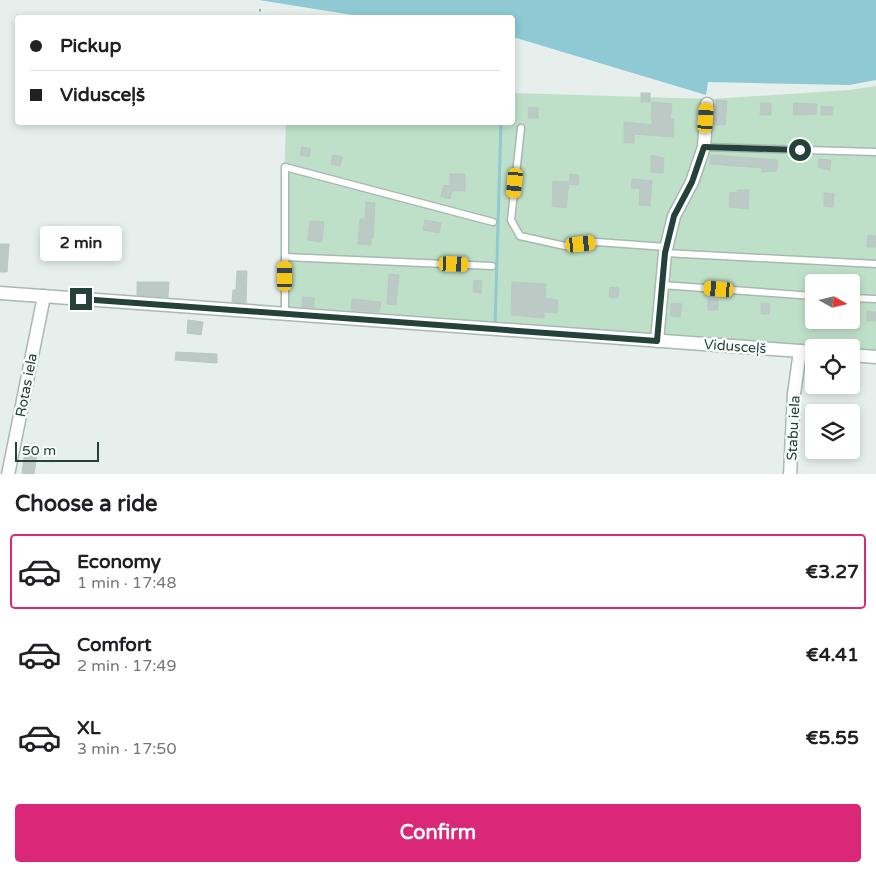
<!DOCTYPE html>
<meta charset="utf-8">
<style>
body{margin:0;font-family:"Varela Round",sans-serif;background:#f2f2f2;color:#202124;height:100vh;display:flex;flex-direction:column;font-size:19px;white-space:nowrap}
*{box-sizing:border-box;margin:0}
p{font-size:16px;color:#757577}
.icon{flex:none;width:28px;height:28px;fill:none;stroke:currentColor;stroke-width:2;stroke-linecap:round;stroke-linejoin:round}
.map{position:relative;height:474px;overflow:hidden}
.drawer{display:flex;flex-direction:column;background:#fff;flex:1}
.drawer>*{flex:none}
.hud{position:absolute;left:15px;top:15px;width:500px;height:110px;border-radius:5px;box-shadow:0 2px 8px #0003;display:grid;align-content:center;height:110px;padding:0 15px;background:#fff}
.needle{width:32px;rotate:98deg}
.tools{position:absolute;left:805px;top:274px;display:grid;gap:10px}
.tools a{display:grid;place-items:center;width:55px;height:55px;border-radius:5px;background:#fff;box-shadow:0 2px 8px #0003;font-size:25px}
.scale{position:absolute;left:15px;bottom:12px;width:84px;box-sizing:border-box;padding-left:5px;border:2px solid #24423a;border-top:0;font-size:14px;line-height:18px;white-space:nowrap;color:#24423a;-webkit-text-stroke:4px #f7fbf9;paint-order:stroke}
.end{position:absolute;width:22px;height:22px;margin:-11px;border:6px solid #24423a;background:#fff;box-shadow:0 0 0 2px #fff}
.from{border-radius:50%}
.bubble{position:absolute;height:35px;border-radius:5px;background:#fff;box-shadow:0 2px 8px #0003;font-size:16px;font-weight:700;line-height:35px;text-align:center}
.car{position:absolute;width:15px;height:30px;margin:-15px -8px;border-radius:6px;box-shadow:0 0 4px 1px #0007;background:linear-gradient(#f5c518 24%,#345 0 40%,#f5c518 0 76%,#345 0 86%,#f5c518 0)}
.hud b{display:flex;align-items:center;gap:18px;height:48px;font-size:19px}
.hud b+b{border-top:1px solid #e0e0e0}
.hud i{width:12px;height:12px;background:#202124}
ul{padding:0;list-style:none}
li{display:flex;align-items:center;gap:15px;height:75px;margin:0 10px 8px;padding:0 5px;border:2px solid transparent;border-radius:5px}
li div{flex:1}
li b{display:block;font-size:19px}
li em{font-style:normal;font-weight:700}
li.active{border-color:#db2777}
li>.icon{width:45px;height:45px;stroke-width:1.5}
h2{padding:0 15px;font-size:22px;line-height:60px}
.cta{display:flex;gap:10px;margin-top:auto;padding:10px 15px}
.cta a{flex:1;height:58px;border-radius:5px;background:#db2777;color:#fff;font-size:20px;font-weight:700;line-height:58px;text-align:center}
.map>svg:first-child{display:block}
.green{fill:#bfe0c8;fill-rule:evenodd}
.water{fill:#8ec9d4}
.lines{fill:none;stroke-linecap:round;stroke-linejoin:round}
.stream{stroke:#8ec9d4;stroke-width:3}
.building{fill:#bbcac4;stroke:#b8c9c2}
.service-casing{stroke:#a8b8b2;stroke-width:9}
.minor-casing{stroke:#a8b8b2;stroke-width:15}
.path{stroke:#86b3a5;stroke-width:2;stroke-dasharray:2.5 4;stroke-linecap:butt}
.service{stroke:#fff;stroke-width:6}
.minor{stroke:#fff;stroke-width:12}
.route{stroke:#24423a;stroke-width:6}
.labels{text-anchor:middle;stroke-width:5;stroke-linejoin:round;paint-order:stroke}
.street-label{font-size:14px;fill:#24423a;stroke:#f7fbf9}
</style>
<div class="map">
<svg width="876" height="475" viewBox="0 0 876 475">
<rect width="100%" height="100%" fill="#e6efeb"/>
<!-- green -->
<path class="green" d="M876,86V352L851,350V348L814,347L280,306L286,123L512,122L513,93L711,99L850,90ZM814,282H851V320H814Z"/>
<!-- water -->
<path class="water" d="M259,0H876V80L849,85L708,82L706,95L513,37L512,18L365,17Z"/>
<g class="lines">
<!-- stream -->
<path class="stream" d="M495,326L501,122"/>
</g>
<!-- building -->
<g class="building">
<rect x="641" y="93" width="9" height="9"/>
<path d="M716,100L727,101L725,125H714Z"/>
<path d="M652,102L672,104L670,119H674L673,137L634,134V143H624V122L653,125L651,117Z"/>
<path d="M761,103H771V115H760Z"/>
<path d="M794,103L817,104L816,114L793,115Z"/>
<path d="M821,106L833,107V115H821Z"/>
<path d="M529,107L538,108V118H528Z"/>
<path d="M302,147L311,149L309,157L300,155Z"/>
<path d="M333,155L342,157L340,166L331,164Z"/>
<path d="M651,155L664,158L663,173L651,172Z"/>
<path d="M711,155L778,160L777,171L762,172V168L710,164Z"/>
<path d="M819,159L831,160L830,170L818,167Z"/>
<path d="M450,174H465V191H452L450,199L441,196L444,185L450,186Z"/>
<path d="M570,174L579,175L578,185L569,184Z"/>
<path d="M632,179L652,181L650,206L639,205L640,189L631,188Z"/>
<path d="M553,181L569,182L566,208L552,206Z"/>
<path d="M737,190H749L748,209L729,207L730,192L737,193Z"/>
<path d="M824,193L834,194L833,207L824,206Z"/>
<path d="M366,202L375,203L373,238H371V245L358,244L360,219H365Z"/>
<path d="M425,220L441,223L439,233L423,230Z"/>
<path d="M310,221L324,222L322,242L308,240Z"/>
<path d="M868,235L876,236V247H867Z"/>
<path d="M0,244H9L7,272H0Z"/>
<path d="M237,271H247L246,303L232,302L233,290H236Z"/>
<path d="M389,274L399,275L396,305L387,304Z"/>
<path d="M474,280L482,281L481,293L473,292Z"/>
<path d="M137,282H169L168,297L137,295Z"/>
<path d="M512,282L546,284L545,298L558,300L557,313L544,312V318L511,315Z"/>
<path d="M610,287L619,288L618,298L609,297Z"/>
<path d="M303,297L314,298V308L302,307Z"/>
<path d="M352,299L381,302L379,312L351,310Z"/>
<path d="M708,299L718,300V310H708Z"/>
<path d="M671,303L682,304L680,317L671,316Z"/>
<path d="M761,303L770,304L769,314H761Z"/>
<path d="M867,311L876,312V321H867Z"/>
<path d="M188,320L203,322L201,335L187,333Z"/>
<path d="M176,352L217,354V363L175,360Z"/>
<path d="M25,451L37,452L34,475L22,473Z"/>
</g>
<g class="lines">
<defs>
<g id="service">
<path d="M521,128L511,220L520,236L565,246L597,242L666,247"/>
<path d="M704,147L876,152"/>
<path d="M665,253L876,264"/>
<path d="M285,257L492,266"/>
<path d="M662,285L814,296"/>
<path d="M851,298L876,299"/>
<path d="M285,314V167L493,222"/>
</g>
<g id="minor">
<path d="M0,293L814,352"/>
<path d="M657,341L665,253L674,216L692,182L704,147L707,104"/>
<path d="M851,355L876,357"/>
<path d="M8,475L44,296"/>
<path d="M790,475L794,394L800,351"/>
</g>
</defs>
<!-- service casing -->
<use href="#service" class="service-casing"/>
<!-- minor casing -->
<use href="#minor" class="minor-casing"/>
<!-- path -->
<path class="path" d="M260,18V6"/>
<!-- service -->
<use href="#service" class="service"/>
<!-- minor -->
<use href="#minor" class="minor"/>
</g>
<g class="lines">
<!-- route -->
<path class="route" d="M81,299L657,341L665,253L674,216L692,182L704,147L800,150"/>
</g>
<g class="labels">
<!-- street labels -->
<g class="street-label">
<text transform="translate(735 346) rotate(4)" y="5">Vidusceļš</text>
<text transform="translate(26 385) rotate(-79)" y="5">Rotas iela</text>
<text transform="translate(793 428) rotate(-87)" y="5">Stabu iela</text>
</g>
</g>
</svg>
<div class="tools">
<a><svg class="needle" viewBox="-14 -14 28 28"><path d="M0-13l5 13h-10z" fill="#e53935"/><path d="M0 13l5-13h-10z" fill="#757577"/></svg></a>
<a><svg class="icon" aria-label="locate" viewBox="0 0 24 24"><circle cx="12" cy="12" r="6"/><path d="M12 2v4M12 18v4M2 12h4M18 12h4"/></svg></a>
<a><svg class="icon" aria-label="layers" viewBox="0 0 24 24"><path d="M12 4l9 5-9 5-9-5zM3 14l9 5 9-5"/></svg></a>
</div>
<div class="scale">50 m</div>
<i class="end from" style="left:800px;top:150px"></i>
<i class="end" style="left:81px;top:299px"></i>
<div class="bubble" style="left:40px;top:226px;width:82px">2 min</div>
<i class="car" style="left:706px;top:118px;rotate:4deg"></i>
<i class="car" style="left:515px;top:183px;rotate:186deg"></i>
<i class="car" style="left:581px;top:244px;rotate:84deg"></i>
<i class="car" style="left:454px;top:264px;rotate:92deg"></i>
<i class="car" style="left:285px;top:276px;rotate:0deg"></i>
<i class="car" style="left:719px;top:289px;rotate:275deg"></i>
<div class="hud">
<b><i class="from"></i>Pickup</b>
<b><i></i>Vidusceļš</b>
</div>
</div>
<section class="drawer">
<h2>Choose a ride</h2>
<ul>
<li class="active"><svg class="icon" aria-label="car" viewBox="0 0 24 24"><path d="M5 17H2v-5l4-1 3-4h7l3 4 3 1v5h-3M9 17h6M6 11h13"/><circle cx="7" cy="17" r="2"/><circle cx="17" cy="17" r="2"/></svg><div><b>Economy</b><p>1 min · 17:48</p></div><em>€3.27</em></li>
<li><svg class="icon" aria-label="car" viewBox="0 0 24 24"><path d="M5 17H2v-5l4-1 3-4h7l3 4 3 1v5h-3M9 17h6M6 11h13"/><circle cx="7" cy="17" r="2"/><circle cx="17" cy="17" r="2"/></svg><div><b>Comfort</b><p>2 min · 17:49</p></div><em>€4.41</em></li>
<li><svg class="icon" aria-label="car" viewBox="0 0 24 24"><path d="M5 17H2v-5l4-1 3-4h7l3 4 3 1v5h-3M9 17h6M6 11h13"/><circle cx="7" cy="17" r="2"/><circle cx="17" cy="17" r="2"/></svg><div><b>XL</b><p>3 min · 17:50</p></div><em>€5.55</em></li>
</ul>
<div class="cta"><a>Confirm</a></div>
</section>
